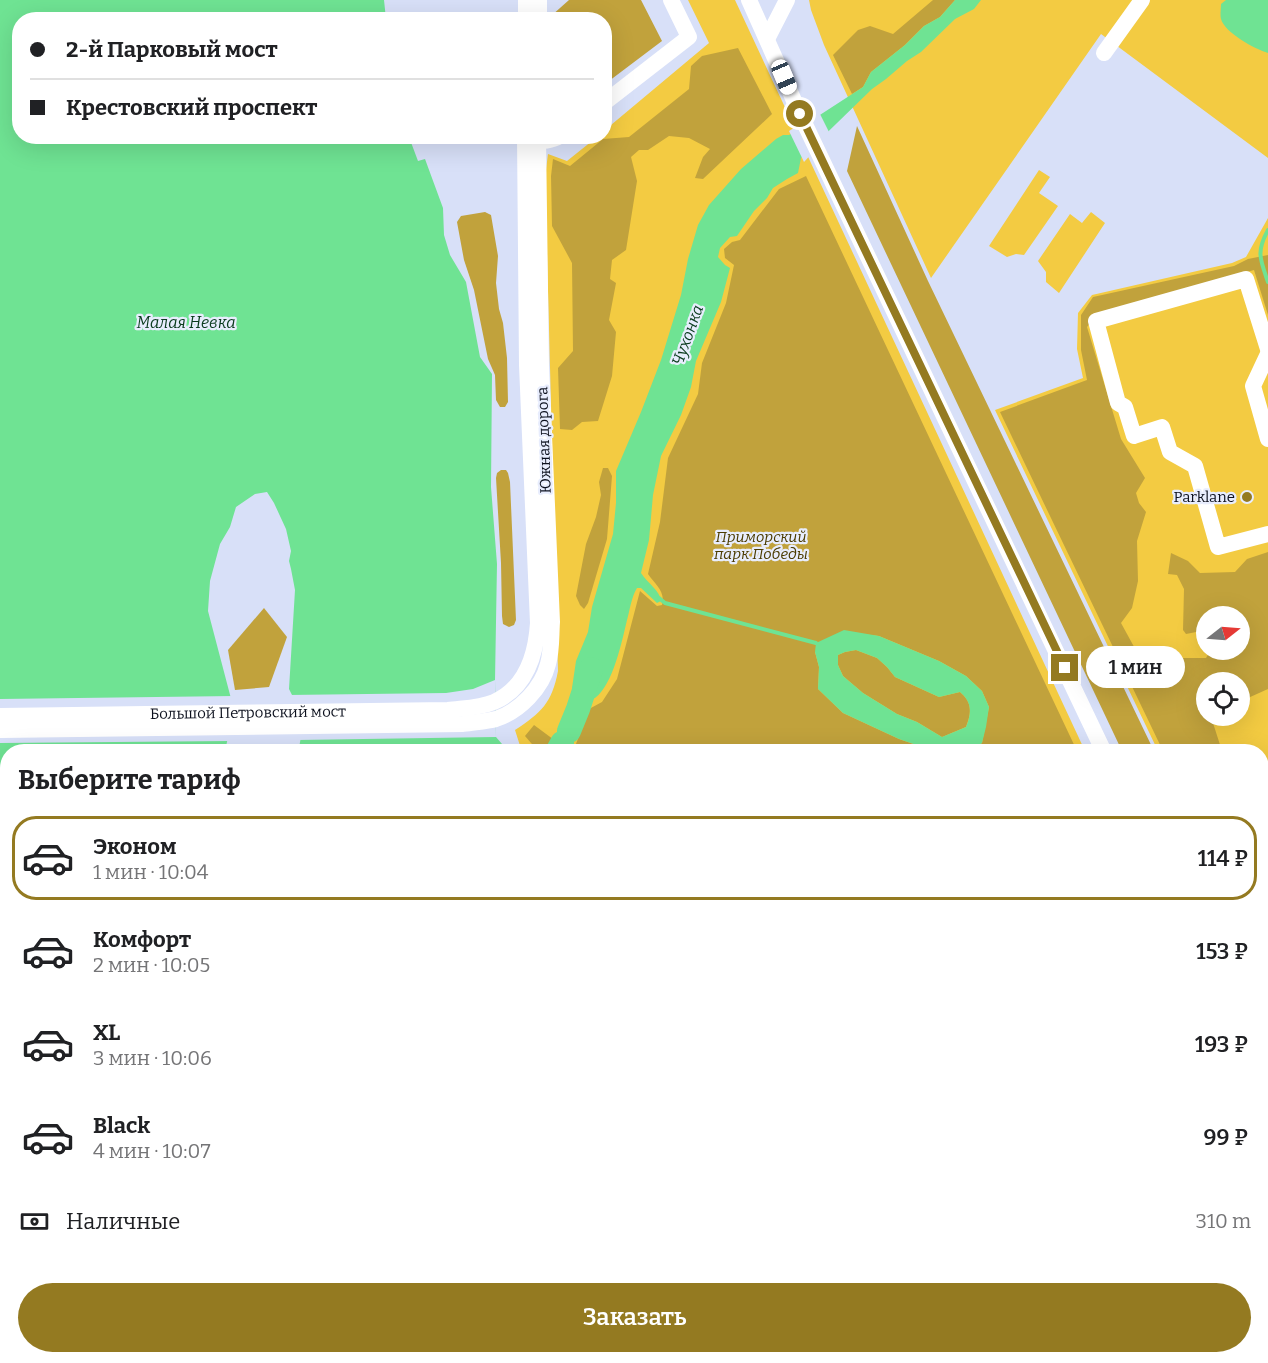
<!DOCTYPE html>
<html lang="ru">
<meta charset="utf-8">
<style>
body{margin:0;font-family:Bitter,serif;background:#f2f2f2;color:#202124;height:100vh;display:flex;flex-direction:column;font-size:22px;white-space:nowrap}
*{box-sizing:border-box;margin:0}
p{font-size:20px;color:#757577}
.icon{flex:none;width:33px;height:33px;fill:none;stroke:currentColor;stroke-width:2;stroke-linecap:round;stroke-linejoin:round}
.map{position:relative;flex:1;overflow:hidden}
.drawer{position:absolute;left:0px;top:744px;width:1269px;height:620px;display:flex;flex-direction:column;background:#fff;border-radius:24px 24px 0 0;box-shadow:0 6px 24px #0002}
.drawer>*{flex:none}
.banner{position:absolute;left:12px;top:12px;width:600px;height:132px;border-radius:24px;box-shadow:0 6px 24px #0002;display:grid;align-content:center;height:132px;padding:0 18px;background:#fff}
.needle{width:39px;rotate:73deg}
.buttons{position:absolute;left:1196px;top:606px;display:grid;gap:12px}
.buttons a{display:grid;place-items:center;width:54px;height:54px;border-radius:50%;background:#fff;box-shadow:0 6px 24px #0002;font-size:30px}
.end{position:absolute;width:27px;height:27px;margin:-14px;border:8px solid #947a21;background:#fff;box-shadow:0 0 0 3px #fff}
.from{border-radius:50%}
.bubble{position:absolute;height:42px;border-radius:21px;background:#fff;box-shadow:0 6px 24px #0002;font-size:20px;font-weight:600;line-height:42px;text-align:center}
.car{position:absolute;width:18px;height:36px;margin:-18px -9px;border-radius:8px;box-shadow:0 0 4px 2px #0007;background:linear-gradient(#fff 24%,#345 0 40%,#fff 0 76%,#345 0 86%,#fff 0)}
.banner b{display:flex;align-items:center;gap:21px;height:57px;font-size:22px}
.banner b+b{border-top:2px solid #e0e0e0}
.banner i{width:15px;height:15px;background:#202124}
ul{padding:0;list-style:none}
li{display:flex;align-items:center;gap:18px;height:84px;margin:0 12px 9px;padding:0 6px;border:3px solid transparent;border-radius:24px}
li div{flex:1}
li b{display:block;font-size:22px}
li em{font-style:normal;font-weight:600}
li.current{border-color:#947a21}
li>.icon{width:54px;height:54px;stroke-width:1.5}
h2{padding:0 18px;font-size:27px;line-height:72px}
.pay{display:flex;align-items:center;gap:15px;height:66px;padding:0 18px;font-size:22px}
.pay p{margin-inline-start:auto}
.action{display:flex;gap:12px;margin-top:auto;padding:12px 18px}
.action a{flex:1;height:69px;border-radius:36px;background:#947a21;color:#fff;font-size:24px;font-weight:600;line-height:69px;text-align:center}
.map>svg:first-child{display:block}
.green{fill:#f3cb42;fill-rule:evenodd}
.forest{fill:#c1a23c}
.water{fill:#6fe393;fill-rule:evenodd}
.pier{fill:#d8e0f8}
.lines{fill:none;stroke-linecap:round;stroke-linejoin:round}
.stream{stroke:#6fe393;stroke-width:4}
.river{stroke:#6fe393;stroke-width:24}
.minor{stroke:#fff;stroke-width:16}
.route{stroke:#947a21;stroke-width:8}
.poi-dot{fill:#947a21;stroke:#e8edfd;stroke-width:2}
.labels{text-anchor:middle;stroke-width:4.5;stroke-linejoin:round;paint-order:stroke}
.street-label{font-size:15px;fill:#0c101d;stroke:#e8edfd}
.poi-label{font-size:15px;fill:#0c101d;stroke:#e8edfd;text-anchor:end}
.park-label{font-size:15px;font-style:italic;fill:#4b3b00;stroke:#e8edfd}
.water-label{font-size:16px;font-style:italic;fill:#0a3b1d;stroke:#e8edfd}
</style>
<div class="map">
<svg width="1268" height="1363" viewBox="0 0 1268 1363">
<rect width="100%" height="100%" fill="#d8e0f8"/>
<!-- green -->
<g class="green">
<path d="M688,0H735L1085,751L522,752L515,730C541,713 552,703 558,671L545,177L548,154L567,161L597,137L604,136L605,130L709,43Z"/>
<path d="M809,0H1268V158L1101,34L931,278L824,45L811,10Z"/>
<path d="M1039,170L1050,177L1039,193L1058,206L1024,255L1016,254L1007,257L989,246Z"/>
<path d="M1091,212L1105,223L1059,293L1046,282V272L1038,261L1070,214L1082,223Z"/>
<path d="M1268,218V866L1262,869V752L1158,751L995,410L1083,378L1077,349L1078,313L1092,295L1232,263L1246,257ZM1206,616H1239V650H1206ZM1206,682H1239V716H1206Z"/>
<path d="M1268,1253V1363H1149L1157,1356H1262V1259Z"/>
</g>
<!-- forest -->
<g class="forest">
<path d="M569,0H641L662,41L605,84L604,20L551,19V16Z"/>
<path d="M933,0H955L940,17L924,26L905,45L871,72L863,87L852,94L833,55L858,30L870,26L893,34Z"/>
<path d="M738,48L772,114L703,179L695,178L703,157L710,149L689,138L669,136L648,150H639L631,157L637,181L626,250L612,260L610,279L616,283L609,320L616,332L612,376L598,421L582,422L572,430L560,429L558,368L573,351L572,263L552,226L551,176L553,159L570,166L603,139L629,137L689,89L691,66L702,56Z"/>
<path d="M857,126L928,281L1154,751H1122L847,171Z"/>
<path d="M806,176L1077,751H971L982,743L989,707L982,691L966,676L939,661L879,636L862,634L815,652L819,667L818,689L843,713L899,739L934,751L573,752L589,709L602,702L617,679L640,591L657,606L662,605C666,592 655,584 648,574L660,522L668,458L698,394L702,363L726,303L734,265L725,258L724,249L732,242L740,240L779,189Z"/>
<path d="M485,212L491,215L498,256L496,283L499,309L503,323L507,358L508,402L505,407H500L496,400L495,375L488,359L474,290L464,260L457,222L461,216Z"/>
<path d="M1268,255V315L1254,270L1097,314L1087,327L1121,439L1145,478L1136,493L1139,503L1146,512L1137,541L1138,581L1132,608L1121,623L1144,665L1173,658H1206L1211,650H1239V616H1206V630L1186,634L1183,630L1184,589L1177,575L1168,574L1171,553L1188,561L1200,573L1235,572L1247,559L1268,552V689L1239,702V682H1206V716H1222L1213,723L1222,751H1163L1000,412L1087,380L1081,350V315L1093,297L1234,266L1248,259Z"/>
<path d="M603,468H608L612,476L607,539L588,603L584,609L580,605L576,596L586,544L596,517L601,495L599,482Z"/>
<path d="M501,470H506L508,473L510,482L516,620L514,625L509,627L503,624L502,616L501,563L496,478L497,473Z"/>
<path d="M264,608L287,637L269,687L235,690L228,650Z"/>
<path d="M856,650L877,658L887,667L895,677L939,697L960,692C972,702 972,712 966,727L942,737L917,722L897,714L863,693L843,676L838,665V655L845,652Z"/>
<path d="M534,725L569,751H538L525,736Z"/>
<path d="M1268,778V863L1262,865V781Z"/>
</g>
<!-- water -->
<g class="water">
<path d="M0,0H384L386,19L20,20V136L409,137L418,161L425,159L443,208L444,235L450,255L466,282L480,357L492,374L491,487L497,564L495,680L496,737L508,751H300L299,748L304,719L289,689L295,590L291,569L289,561L291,551L286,529L274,503L267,492L255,494L236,507L230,527L220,544L210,581L208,611L234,710L225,751L8,752L7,1232L0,1200Z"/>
<path d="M955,0H981L974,9L955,19L921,52L907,61L886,79L872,89L801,158L798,173L787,179L773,188L767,198L754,211L737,236L730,237L720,248L718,257L725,265L730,268L721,302L696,361L691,387L681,415L661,456L653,495L649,540L641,573C647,583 660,590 661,601L657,603L641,588H637C631,598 630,610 627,620C622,641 613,685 595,698C592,699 589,700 586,702L581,700L572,688L576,661L588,632L592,607L613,534L616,503V471L641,412L661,360L681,295L688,259L698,225L709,205L741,169L776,139L783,135H789L863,87L871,72L905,45L924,26L940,17Z"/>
<path d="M1226,0H1268V53C1255,49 1225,33 1221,19C1220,15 1221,8 1221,4Z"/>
<path d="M844,630L879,636L939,661L966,676L982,691L989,707L986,727L982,743L971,751H934L899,739L843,713L818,689L819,667L815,652L816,643ZM856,650L877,658L887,667L895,677L939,697L960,692C972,702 972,713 966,727L942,737L917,722L897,714L863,693L843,676L838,665V655L845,652Z"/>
<path d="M42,1356H584L585,1362V1363H44Z"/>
</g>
<!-- pier -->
<g class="pier">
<path d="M819,112L830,134L804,162L789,131Z"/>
<path d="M495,680L496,737L297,740L301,720L288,695L446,693L473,689Z"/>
<path d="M234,696L237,709L231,741L0,743V699Z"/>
</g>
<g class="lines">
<!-- stream -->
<g class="stream">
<path d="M1268,230C1256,252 1260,259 1268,282"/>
<path d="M659,598L665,603L816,643"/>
</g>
<!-- river -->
<g class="river">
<path d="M569,731L578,709L591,669"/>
<path d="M557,752L562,743"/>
</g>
<!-- minor -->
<g class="minor">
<path d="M749,0L800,114L1104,752"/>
<path d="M526,20V0"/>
<path d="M539,20V0"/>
<path d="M767,39L787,0"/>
<path d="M1104,53L1142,0"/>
<path d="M604,103L689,37L671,0"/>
<path d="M529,141C540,141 550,142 560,136"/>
<path d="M1268,349L1246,279L1096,321L1118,403L1125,407L1134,436L1162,427L1170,452L1195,466L1218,547L1268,534"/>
<path d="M1268,354L1253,386L1268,439"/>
<path id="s1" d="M0,716L448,710C463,708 480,708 494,702C526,688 536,654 538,623L527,365L525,136"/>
<path d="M0,730L463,724C474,722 485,722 496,719C520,711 542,688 548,664C552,650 551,636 552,622L541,365L538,136"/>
<path d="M1262,887L1268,885"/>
<path d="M1262,1088L1268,1102"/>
<path d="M1262,1168L1268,1182L1262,1184"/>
<path d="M1262,1224L1268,1218"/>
<path d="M1262,1310L1268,1304"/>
<path d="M1025,1356L1036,1363"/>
<path d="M806,1363L808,1356"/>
<path d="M890,1363L903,1356"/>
<path d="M1111,1363L1119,1356"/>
<path d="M1204,1363L1211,1356"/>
</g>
</g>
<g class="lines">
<!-- route -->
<path class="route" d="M800,114L1065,668"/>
</g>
<!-- markers -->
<circle class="poi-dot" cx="1247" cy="497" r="6"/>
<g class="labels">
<!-- street labels -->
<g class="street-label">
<text transform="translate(544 440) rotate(-92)" y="5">Южная дорога</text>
<text dy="5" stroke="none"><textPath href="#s1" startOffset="248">Большой Петровский мост</textPath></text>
</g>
<!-- poi labels -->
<g class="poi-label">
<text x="1235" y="502">Parklane</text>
</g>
<!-- park labels -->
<g class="park-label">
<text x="761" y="542">Приморский<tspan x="761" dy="17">парк Победы</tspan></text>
</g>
<!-- water labels -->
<g class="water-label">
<text x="186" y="328">Малая Невка</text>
<text transform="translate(687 335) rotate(-70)" y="6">Чухонка</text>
</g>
</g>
</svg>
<div class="buttons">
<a><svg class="needle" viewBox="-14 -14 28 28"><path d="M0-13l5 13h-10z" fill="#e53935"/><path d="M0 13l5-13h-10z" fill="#757577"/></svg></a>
<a><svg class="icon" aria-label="locate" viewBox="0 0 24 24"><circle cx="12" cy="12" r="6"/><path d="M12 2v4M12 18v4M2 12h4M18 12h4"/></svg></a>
</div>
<i class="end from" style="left:800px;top:114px"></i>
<i class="end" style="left:1065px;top:668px"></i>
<div class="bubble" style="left:1086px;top:646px;width:99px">1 мин</div>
<i class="car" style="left:784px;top:77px;rotate:157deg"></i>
<div class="banner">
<b><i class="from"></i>2-й Парковый мост</b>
<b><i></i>Крестовский проспект</b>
</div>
<section class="drawer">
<h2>Выберите тариф</h2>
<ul>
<li class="current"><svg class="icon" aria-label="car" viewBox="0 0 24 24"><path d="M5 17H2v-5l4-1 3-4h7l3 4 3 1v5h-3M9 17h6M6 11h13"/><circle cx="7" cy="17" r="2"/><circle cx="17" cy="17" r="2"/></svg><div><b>Эконом</b><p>1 мин · 10:04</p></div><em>114 ₽</em></li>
<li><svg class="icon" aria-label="car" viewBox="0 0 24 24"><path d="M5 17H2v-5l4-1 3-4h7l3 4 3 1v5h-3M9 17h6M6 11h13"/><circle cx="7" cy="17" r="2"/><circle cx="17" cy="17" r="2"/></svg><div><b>Комфорт</b><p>2 мин · 10:05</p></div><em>153 ₽</em></li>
<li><svg class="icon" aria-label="car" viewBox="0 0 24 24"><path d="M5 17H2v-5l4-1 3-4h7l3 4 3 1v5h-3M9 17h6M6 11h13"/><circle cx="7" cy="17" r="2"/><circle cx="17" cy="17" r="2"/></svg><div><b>XL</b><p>3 мин · 10:06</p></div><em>193 ₽</em></li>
<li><svg class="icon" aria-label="car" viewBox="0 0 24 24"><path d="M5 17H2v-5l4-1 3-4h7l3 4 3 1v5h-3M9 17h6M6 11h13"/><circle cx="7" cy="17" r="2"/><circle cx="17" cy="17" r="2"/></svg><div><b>Black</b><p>4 мин · 10:07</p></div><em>99 ₽</em></li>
</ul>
<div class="pay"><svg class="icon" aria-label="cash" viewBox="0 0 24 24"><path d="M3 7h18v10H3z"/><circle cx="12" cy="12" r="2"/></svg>Наличные<p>310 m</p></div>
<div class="action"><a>Заказать</a></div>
</section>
</div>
